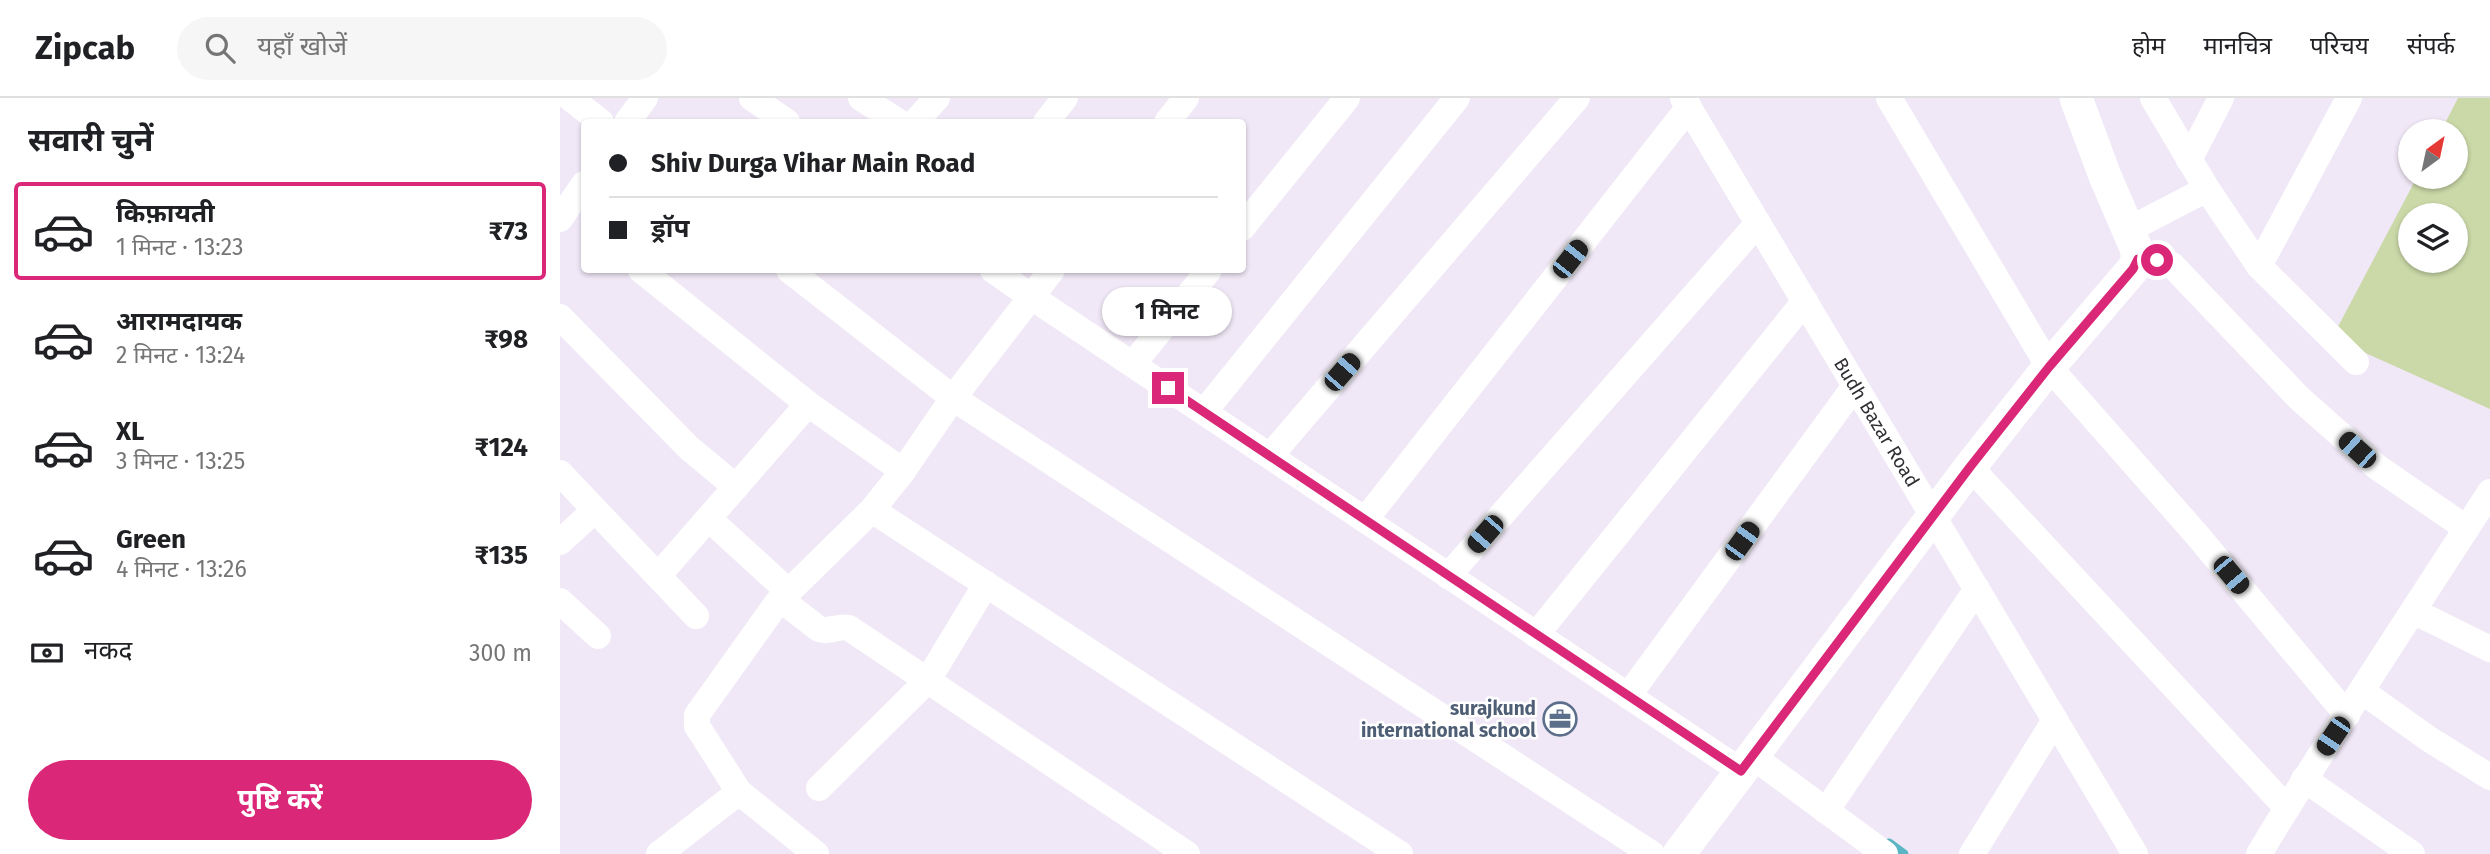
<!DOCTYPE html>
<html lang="hi">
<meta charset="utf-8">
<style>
body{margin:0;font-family:"Fira Sans","Noto Sans Devanagari",sans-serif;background:#f6f6f6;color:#202124;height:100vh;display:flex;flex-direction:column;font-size:26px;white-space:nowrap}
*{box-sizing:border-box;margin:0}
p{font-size:23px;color:#757577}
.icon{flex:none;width:38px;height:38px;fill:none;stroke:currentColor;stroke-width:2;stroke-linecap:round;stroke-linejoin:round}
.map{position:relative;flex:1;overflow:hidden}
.details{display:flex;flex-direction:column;background:#fff;width:560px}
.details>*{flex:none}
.hud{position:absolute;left:21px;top:21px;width:665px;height:154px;border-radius:7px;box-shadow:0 2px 5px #0004;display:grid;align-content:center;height:154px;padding:0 28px;background:#fff}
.needle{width:46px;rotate:33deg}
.fabs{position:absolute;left:1838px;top:21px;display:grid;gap:14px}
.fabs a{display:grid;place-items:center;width:70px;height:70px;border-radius:50%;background:#fff;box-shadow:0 2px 5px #0004;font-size:35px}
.end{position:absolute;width:32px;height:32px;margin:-16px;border:9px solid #db2777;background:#fff;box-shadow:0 0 0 4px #fff}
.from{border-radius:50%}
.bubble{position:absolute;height:49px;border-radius:24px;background:#fff;box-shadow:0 2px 5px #0004;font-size:23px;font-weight:700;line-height:49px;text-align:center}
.car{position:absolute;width:21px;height:42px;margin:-21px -10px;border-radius:9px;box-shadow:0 0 5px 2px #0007;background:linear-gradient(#222 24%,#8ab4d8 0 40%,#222 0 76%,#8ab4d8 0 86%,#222 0)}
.hud b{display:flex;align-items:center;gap:24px;height:66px;font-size:26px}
.hud b+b{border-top:2px solid #e0e0e0}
.hud i{width:18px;height:18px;background:#202124}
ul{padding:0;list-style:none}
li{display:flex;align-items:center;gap:21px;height:98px;margin:0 14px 10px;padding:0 14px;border:4px solid transparent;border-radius:7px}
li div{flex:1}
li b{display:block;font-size:26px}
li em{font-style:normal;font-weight:700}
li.current{border-color:#db2777}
li>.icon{width:63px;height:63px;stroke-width:1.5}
h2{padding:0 28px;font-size:32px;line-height:84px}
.pay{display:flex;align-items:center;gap:18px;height:77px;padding:0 28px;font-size:26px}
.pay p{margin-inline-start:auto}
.primary-button{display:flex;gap:14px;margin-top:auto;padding:14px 28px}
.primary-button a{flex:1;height:80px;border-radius:42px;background:#db2777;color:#fff;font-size:28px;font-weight:700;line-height:80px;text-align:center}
header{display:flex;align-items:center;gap:42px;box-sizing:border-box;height:98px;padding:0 35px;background:#fff;border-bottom:2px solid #e0e0e0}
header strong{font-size:33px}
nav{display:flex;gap:38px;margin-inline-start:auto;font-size:24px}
.search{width:490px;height:63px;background:#f6f6f6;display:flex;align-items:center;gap:18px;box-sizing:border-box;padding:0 24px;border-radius:38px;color:#757577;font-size:26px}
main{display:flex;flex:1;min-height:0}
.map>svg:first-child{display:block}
.green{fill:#cbd9a8;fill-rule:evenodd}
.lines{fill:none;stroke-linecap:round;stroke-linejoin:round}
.stream{stroke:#5ab6c3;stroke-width:9}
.minor{stroke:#fff;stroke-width:26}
.tertiary{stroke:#fff;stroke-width:33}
.route{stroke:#db2777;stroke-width:9}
.labels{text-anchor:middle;stroke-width:5;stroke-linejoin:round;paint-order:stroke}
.street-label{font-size:19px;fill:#312e33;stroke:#fff}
.service-label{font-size:19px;font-weight:bold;fill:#4e5e75;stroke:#fff;text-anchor:end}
</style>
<header>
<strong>Zipcab</strong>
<div class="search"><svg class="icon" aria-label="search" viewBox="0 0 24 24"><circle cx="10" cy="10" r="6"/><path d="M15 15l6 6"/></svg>यहाँ खोजें</div>
<nav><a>होम</a><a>मानचित्र</a><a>परिचय</a><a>संपर्क</a></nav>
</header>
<main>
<section class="details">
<h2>सवारी चुनें</h2>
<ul>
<li class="current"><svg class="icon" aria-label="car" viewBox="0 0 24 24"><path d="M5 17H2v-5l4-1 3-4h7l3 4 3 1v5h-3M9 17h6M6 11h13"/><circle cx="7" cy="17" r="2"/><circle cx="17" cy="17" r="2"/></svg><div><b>किफ़ायती</b><p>1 मिनट · 13:23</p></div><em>₹73</em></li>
<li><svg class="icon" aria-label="car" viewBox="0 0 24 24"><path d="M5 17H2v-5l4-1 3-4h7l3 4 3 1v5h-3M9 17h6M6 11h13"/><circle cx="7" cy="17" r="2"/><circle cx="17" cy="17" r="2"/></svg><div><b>आरामदायक</b><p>2 मिनट · 13:24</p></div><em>₹98</em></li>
<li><svg class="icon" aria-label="car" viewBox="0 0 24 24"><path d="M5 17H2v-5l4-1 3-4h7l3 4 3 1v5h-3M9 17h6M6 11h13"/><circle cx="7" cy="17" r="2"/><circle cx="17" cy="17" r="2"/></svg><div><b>XL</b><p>3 मिनट · 13:25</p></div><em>₹124</em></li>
<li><svg class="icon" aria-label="car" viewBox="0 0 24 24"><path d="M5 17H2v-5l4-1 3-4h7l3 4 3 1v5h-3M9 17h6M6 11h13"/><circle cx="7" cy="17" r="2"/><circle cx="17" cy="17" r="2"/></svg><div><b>Green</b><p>4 मिनट · 13:26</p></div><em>₹135</em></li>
</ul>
<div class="pay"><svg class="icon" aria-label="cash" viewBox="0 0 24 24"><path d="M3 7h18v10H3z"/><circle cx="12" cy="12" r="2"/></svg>नकद<p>300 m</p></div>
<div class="primary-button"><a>पुष्टि करें</a></div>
</section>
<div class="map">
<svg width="1930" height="756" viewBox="0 0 1930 756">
<rect width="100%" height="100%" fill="#f1e8f7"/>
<!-- green -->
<path class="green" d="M1898,0H1930V311L1772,240L1857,79H1895V33H1881ZM1850,117H1895V163H1850Z"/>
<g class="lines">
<!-- stream -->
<path class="stream" d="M1329,745L1344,756"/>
<!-- minor -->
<g class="minor">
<path d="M10,0L41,24"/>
<path d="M192,0L227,24"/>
<path d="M301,0L339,24"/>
<path d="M1123,0L1575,756"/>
<path d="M1329,0L1489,269L1637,437L1787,617"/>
<path d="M1593,0L1647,91L1699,168L1796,264"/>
<path d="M67,24L85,0"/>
<path d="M355,24L377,0"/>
<path d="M486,24L505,0"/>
<path d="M607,24L626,0"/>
<path d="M1629,62L1661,0"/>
<path d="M0,121L24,86"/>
<path d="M682,130L787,0"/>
<path d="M1568,132L1647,91"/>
<path d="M1578,161L1597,162L1612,167L1739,300L1817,369L1906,430"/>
<path d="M1699,168L1789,0"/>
<path d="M81,172L248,306L343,373"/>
<path d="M229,172L393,300L1092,756"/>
<path d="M433,172L470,198L1181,673"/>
<path d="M0,219L129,350L176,389"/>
<path d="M573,266L649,172"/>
<path d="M644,314L897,0"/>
<path d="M710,358L1017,0"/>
<path d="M1410,369L1727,710"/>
<path d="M0,375L136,518"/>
<path d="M312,412L840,756"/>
<path d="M149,421L228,493"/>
<path d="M805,422L1129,9"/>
<path d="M0,444L35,412"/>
<path d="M98,478L248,306"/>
<path d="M888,478L1198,125"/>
<path d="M220,501L259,531C269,535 279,527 289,530L627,756"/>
<path d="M0,503L38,538"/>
<path d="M1853,513L1930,551"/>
<path d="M976,537L1245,203"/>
<path d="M1803,594L1869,641L1930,679"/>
<path d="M1068,598L1295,288"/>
<path d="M1192,658L1325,756"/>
<path d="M1744,681L1852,756"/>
<path d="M259,690L368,582L426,486"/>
<path d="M1266,713L1417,491"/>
<path d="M99,756L179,694"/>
<path d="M256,756L179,694L137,628V617L217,505L312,412L343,373L393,300L492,172"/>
<path d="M1412,756L1495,622"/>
<path d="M1699,756C1773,633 1853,514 1930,394"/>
</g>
<!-- tertiary -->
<path class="tertiary" d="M1119,756L1410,369L1489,269L1573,171L1578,161L1576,150L1545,78L1516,0"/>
</g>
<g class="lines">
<!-- route -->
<path class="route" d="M608,290L1181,673L1410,369L1489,269L1573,171L1578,161L1597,162"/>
</g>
<!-- icons -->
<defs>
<symbol id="office-ring" viewBox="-11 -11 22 22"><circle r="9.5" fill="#fff" stroke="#5c6f8a" stroke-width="1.5"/><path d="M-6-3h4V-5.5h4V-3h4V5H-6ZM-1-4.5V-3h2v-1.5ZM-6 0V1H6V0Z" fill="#5c6f8a"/></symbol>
</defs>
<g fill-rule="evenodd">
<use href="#office-ring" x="981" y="602" width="38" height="38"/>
</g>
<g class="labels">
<!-- street labels -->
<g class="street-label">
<text transform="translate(1317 324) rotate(59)" y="7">Budh Bazar Road</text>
</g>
<!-- service labels -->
<g class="service-label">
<text x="976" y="617">surajkund<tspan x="976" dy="22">international school</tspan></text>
</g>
</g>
</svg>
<div class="fabs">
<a><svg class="needle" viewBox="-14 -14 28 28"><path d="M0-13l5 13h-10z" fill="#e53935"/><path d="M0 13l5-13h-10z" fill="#757577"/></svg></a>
<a><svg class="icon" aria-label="layers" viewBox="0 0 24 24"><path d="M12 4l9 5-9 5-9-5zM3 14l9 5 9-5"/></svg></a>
</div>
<i class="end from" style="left:1597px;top:162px"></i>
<i class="end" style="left:608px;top:290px"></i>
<div class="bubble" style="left:542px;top:189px;width:130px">1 मिनट</div>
<i class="car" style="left:1010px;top:161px;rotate:38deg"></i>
<i class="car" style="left:782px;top:274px;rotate:41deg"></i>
<i class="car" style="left:1797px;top:352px;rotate:312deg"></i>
<i class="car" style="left:925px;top:436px;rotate:221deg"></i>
<i class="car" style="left:1182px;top:443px;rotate:36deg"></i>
<i class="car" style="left:1671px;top:477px;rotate:140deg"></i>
<i class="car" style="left:1773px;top:638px;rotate:214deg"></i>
<div class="hud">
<b><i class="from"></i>Shiv Durga Vihar Main Road</b>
<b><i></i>ड्रॉप</b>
</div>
</div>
</main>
